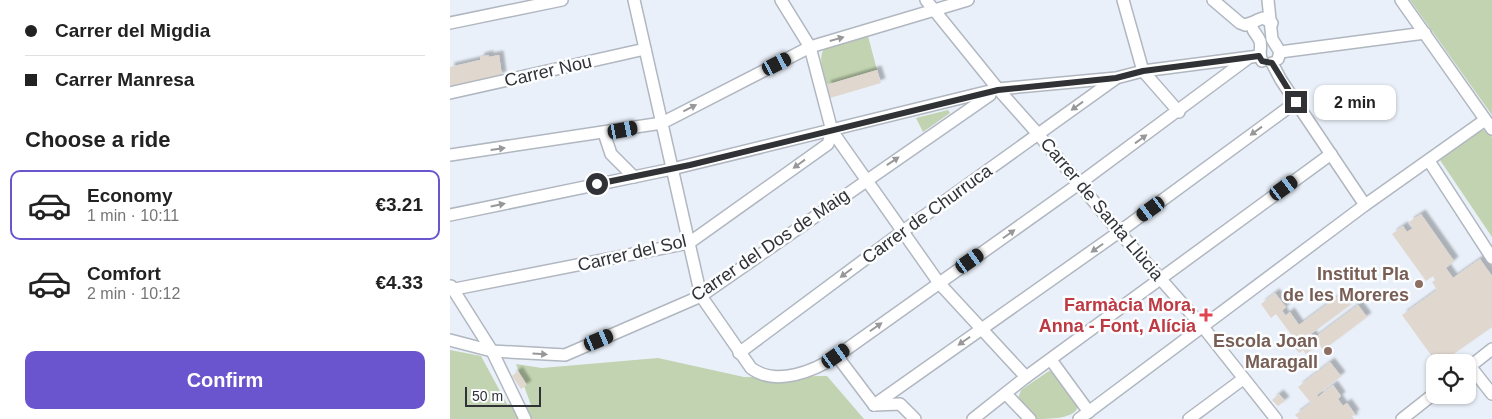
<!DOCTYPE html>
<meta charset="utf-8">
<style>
body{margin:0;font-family:Arial,sans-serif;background:#f6f6f6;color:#222;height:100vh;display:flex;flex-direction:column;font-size:19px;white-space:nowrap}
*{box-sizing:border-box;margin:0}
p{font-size:16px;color:#767676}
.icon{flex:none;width:28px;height:28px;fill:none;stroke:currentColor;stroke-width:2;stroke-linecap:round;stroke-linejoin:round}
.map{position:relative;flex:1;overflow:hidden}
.details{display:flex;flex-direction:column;background:#fff;width:450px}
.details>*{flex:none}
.top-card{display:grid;align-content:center;height:110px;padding:0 25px;background:#fff}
.controls{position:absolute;left:976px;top:354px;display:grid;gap:10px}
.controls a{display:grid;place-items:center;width:50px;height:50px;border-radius:10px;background:#fff;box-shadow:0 1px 4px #0004;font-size:25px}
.scale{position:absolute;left:15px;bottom:12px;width:76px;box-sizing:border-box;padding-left:5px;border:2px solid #303236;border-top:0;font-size:14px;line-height:18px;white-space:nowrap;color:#303236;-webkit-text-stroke:4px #fcfdff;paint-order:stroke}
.end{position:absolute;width:22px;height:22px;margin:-11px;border:6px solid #303236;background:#fff;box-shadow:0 0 0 2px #fff}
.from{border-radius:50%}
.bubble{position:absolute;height:35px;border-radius:10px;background:#fff;box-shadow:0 1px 4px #0004;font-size:16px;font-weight:800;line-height:35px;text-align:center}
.car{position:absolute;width:15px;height:30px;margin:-15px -8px;border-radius:6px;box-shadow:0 0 4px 1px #0007;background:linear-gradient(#222 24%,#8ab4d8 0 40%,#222 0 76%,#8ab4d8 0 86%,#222 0)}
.top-card b{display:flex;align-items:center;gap:18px;height:48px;font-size:19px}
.top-card b+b{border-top:1px solid #e0e0e0}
.top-card i{width:12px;height:12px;background:#222}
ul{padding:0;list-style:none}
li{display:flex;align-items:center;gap:15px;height:70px;margin:0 10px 8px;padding:0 15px;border:2px solid transparent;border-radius:10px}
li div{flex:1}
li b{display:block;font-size:19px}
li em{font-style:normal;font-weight:800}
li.active{border-color:#6b55ce}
li>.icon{width:45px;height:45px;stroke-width:1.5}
h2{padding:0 25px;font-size:22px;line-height:60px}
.action{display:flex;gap:10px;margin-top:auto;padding:10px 25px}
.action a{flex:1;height:58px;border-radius:10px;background:#6b55ce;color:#fff;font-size:20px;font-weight:800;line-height:58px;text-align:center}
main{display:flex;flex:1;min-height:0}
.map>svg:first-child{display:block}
.green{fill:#c1d3b0}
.building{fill:#e0d7cf;filter:url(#shadow)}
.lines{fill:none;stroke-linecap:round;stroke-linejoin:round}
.minor-casing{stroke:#b1b7c0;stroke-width:14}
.minor{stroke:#fff;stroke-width:11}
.oneway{fill:#98989a}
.route{stroke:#303236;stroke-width:6}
.education-dot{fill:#8d6e63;stroke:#fcfdff;stroke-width:2}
.health-dot{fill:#e0444e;stroke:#fcfdff;stroke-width:2}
.labels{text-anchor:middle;stroke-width:5;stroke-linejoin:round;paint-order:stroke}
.street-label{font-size:18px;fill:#303236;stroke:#fcfdff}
.education-label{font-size:18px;font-weight:bold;fill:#785e54;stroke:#fcfdff;text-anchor:end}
.health-label{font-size:18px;font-weight:bold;fill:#be3a42;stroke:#fcfdff;text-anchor:end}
</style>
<main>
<section class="details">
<div class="top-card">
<b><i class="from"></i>Carrer del Migdia</b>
<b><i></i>Carrer Manresa</b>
</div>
<h2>Choose a ride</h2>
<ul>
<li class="active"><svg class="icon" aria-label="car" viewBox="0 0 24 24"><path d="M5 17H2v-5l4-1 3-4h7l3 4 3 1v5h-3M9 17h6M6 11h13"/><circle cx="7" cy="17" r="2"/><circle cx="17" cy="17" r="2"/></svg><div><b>Economy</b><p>1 min · 10:11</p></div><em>€3.21</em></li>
<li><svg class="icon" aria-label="car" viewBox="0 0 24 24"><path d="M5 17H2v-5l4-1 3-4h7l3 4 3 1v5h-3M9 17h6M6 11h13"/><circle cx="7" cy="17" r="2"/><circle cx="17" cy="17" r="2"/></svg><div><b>Comfort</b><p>2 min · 10:12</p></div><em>€4.33</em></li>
</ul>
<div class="action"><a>Confirm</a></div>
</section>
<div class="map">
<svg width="1042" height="419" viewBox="0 0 1042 419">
<defs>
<filter id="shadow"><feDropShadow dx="4.5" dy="-4.5" stdDeviation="1" flood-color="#0004"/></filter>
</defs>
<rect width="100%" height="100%" fill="#eaf0f9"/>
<!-- green -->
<g class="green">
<path d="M960,0H1042V115Z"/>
<path d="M418,36L427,70L376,85C374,74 367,56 375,48Z"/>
<path d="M498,110L500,113L473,132L466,118Z"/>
<path d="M1032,130L1038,131L1042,137V237L990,160Z"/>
<path d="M0,350L31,356L57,404L81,405L66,364L92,368L208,358L294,377L377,376L414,419H0Z"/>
<path d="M599,371L605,373L628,406C626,419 599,419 584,419L568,399L571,390Z"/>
</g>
<!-- building -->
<g class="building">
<path d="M39,55V57L49,55L52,76L0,88V67L30,60V57Z"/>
<path d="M427,70L431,83L380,98L376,85Z"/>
<path d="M971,214L1004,261L996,268L1003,278L1030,259L1042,276V327L992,362H986L952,315L987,290L982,282L985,280L983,276L976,281L942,234L953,226L957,232L963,228L959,222Z"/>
<path d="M825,293L836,307L832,311L835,316L840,312L849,325L891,294L900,305L861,334L864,338L908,305L917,317L873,350L869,344L856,354L853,350L849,353L842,344L846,341L826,314L821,318L811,304Z"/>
<path d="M880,362L891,376L867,395L868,397L883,385L891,396L888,399L893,406L897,403L905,414L902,416L904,419H849L845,415L861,403L848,387Z"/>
<path d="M68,371L77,385L71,389L62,376Z"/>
<path d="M829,394L835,401L828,406L822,400Z"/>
</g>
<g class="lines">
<defs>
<g id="minor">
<path d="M184,0L251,296L301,368C326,387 364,371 387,356L630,183L797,59"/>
<path d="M331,0L360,47L382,131L489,283L576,377"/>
<path d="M476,0L548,89L588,134L669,232L753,327L826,419"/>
<path d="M673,0L693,71L729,112"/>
<path d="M763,0L790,23L795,25L804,22"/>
<path d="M818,0L822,39L830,52L828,59"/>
<path d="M951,0L1042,129"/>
<path d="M0,23L112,0"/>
<path d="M830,52L975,33"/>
<path d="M812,61C808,54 812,48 810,41C805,30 793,24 813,18L822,23"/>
<path d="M822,63L831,80L915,205"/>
<path d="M0,93L195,49"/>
<path d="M154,133L161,154L184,177"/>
<path d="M0,155L212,123L360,47L518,0"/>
<path d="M979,161L1042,258"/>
<path d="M0,215L222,169L548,89L666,78L693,71L809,56"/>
<path d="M1,286L42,351L75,419"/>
<path d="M5,289L239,243L378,144L382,131"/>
<path d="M0,340L42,351L115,355L251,296L540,95"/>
<path d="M289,353L453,231L665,79"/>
<path d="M387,356L424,405"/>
<path d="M601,360L639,412"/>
<path d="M1020,366L1042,394"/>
<path d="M1018,368L1042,349"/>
<path d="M556,394L580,419"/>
<path d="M424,405L669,232L846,102"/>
<path d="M424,405L450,404L465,419"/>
<path d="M523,419L576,377L881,154"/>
<path d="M629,419L915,205L1035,120"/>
<path d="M739,419L793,379"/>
<path d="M952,419L985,393"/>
</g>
</defs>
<!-- minor casing -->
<use href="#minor" class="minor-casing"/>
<!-- minor -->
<use href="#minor" class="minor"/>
</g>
<!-- one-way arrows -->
<defs><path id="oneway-solid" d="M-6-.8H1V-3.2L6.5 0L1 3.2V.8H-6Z" transform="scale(1.25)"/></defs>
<g class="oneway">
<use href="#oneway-solid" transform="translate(387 39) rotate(-16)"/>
<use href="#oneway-solid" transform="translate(627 106) rotate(144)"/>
<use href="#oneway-solid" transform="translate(240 108) rotate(-27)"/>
<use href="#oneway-solid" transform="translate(806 131) rotate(144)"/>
<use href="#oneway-solid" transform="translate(691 139) rotate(-36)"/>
<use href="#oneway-solid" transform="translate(48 149) rotate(-8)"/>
<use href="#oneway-solid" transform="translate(443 161) rotate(-34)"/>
<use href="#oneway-solid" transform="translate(349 164) rotate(144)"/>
<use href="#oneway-solid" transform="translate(48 205) rotate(-12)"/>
<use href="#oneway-solid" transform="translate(559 234) rotate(-35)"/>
<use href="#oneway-solid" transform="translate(647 248) rotate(145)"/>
<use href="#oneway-solid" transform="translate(396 273) rotate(143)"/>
<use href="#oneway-solid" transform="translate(426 327) rotate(-35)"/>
<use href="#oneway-solid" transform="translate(514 341) rotate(145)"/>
<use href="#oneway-solid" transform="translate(90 354) rotate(3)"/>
</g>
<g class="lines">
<!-- route -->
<path class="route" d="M147,184L240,165L548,90L666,78L693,71L809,56L812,61L822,63L846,102"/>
</g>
<!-- markers -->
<g class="education-dot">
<circle cx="969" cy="284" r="5"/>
<circle cx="878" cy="351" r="5"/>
</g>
<path class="health-dot" d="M753.5 307.5h5v5h5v5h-5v5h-5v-5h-5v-5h5z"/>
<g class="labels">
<!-- street labels -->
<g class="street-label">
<text transform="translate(98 71) rotate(-13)" y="6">Carrer Nou</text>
<text transform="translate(652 209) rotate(50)" y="6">Carrer de Santa Llùcia</text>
<text transform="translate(477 214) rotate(-36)" y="6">Carrer de Churruca</text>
<text transform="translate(320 245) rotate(-34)" y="6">Carrer del Dos de Maig</text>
<text transform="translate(182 253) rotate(-13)" y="6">Carrer del Sol</text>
</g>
<!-- education labels -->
<g class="education-label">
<text x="959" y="280">Institut Pla<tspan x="959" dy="21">de les Moreres</tspan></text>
<text x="868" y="347">Escola Joan<tspan x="868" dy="21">Maragall</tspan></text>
</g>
<!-- health labels -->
<g class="health-label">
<text x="746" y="311">Farmàcia Mora,<tspan x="746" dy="21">Anna - Font, Alícia</tspan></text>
</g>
</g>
</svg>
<div class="controls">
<a><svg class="icon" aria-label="locate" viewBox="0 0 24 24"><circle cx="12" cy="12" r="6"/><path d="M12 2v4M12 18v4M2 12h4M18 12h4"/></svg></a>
</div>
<div class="scale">50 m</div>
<i class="end from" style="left:147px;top:184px"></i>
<i class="end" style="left:846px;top:102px"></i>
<div class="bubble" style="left:864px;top:85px;width:82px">2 min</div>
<i class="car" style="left:327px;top:64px;rotate:63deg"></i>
<i class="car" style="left:173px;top:130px;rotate:79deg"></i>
<i class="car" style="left:834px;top:188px;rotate:54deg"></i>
<i class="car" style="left:701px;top:209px;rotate:234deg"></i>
<i class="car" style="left:520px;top:261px;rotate:55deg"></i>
<i class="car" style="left:149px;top:340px;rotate:67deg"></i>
<i class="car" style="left:386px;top:356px;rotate:55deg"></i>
</div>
</main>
